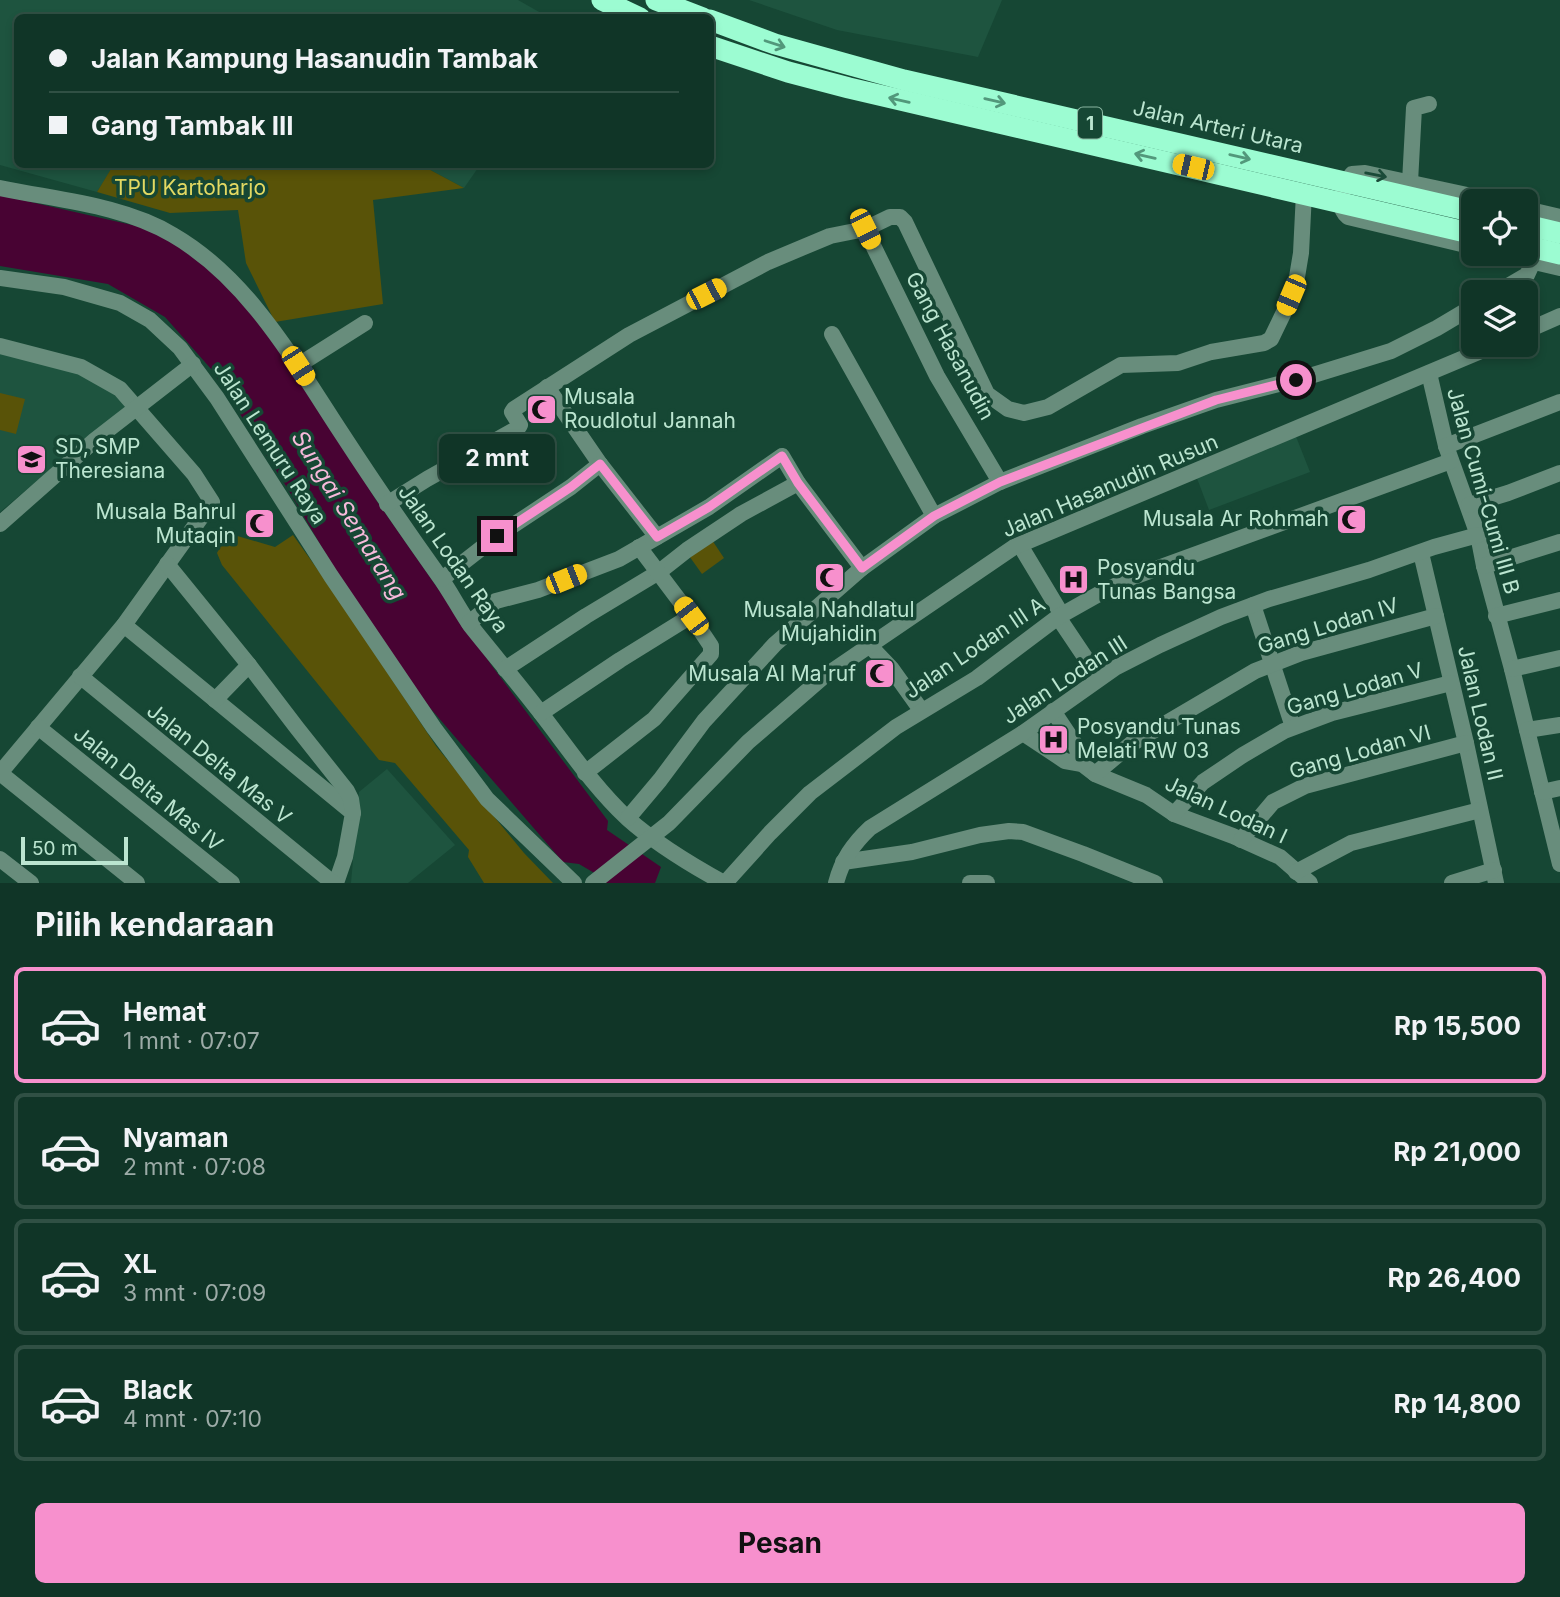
<!DOCTYPE html>
<html lang="id">
<meta charset="utf-8">
<style>
body{margin:0;font-family:Inter,sans-serif;background:#1e4033;color:#f1f3f6;height:100vh;display:flex;flex-direction:column;font-size:26px;white-space:nowrap}
*{box-sizing:border-box;margin:0}
p{font-size:23px;color:#9caba7}
.icon{flex:none;width:38px;height:38px;fill:none;stroke:currentColor;stroke-width:2;stroke-linecap:round;stroke-linejoin:round}
.map{position:relative;height:883px;overflow:hidden}
.side{display:flex;flex-direction:column;background:#103527;flex:1}
.side>*{flex:none}
.top-card{position:absolute;left:14px;top:14px;width:700px;height:154px;border-radius:10px;box-shadow:0 4px 10px #0003,0 0 0 2px #305044;display:grid;align-content:center;height:154px;padding:0 35px;background:#103527}
.buttons{position:absolute;left:1461px;top:189px;display:grid;gap:14px}
.buttons a{display:grid;place-items:center;width:77px;height:77px;border-radius:10px;background:#103527;box-shadow:0 4px 10px #0003,0 0 0 2px #305044;font-size:35px}
.scale{position:absolute;left:21px;bottom:18px;width:107px;box-sizing:border-box;padding-left:7px;border:4px solid #bbe5d0;border-top:0;font-size:19px;line-height:24px;white-space:nowrap;color:#bbe5d0;-webkit-text-stroke:5px #164734;paint-order:stroke}
.end{position:absolute;width:32px;height:32px;margin:-16px;border:9px solid #f790cd;background:#111;box-shadow:0 0 0 4px #111}
.from{border-radius:50%}
.bubble{position:absolute;height:49px;border-radius:10px;background:#103527;box-shadow:0 4px 10px #0003,0 0 0 2px #305044;font-size:23px;font-weight:700;line-height:49px;text-align:center}
.car{position:absolute;width:21px;height:42px;margin:-21px -10px;border-radius:9px;box-shadow:0 0 5px 2px #0007;background:linear-gradient(#f5c518 24%,#345 0 40%,#f5c518 0 76%,#345 0 86%,#f5c518 0)}
.top-card b{display:flex;align-items:center;gap:24px;height:66px;font-size:26px}
.top-card b+b{border-top:2px solid #305044}
.top-card i{width:18px;height:18px;background:#f1f3f6}
ul{padding:0;list-style:none}
li{display:flex;align-items:center;gap:21px;height:116px;margin:0 14px 10px;padding:0 21px;border:4px solid #305044;border-radius:10px}
li div{flex:1}
li b{display:block;font-size:26px}
li em{font-style:normal;font-weight:700}
li.current{border-color:#f790cd}
li>.icon{width:63px;height:63px;stroke-width:1.5}
h2{padding:0 35px;font-size:32px;line-height:84px}
.action{display:flex;gap:14px;margin-top:auto;padding:14px 35px}
.action a{flex:1;height:80px;border-radius:10px;background:#f790cd;color:#111;font-size:28px;font-weight:700;line-height:80px;text-align:center}
.map>svg:first-child{display:block}
.built{fill:#1e543f}
.green{fill:#595308}
.water{fill:#480333}
.lines{fill:none;stroke-linecap:round;stroke-linejoin:round}
.minor{stroke:#688d7c;stroke-width:16}
.highway{stroke:#9cfcd2;stroke-width:21}
.oneway{stroke:#52987b}
.oneway2{stroke:#1a4a38}
.route{stroke:#f790cd;stroke-width:9}
.labels{text-anchor:middle;stroke-width:7;stroke-linejoin:round;paint-order:stroke}
.shield{fill:#164734;stroke:#8ab6a1;stroke-width:2}
.shield-label{font-size:19px;font-weight:bold;fill:#bbe5d0}
.street-label{font-size:21px;fill:#bbe5d0;stroke:#164734}
.park-label{font-size:21px;fill:#e3d962;stroke:#164734}
.poi-label{font-size:21px;fill:#bbe5d0;stroke:#164734;text-anchor:start}
.water-label{font-size:23px;font-style:italic;fill:#f7b9db;stroke:#164734}
</style>
<div class="map">
<svg width="1560" height="883" viewBox="0 0 1560 883">
<rect width="100%" height="100%" fill="#164734"/>
<!-- built -->
<g class="built">
<path d="M0,0H518L548,17L18,18V164L114,165L97,192L0,165Z"/>
<path d="M749,0H1002L978,57L837,30Z"/>
<path d="M421,165H480L464,188Z"/>
<path d="M0,350L71,368L102,383L126,406L0,512Z"/>
<path d="M1295,434L1310,472L1209,510L1195,473Z"/>
<path d="M387,769L455,845L408,883H351L359,792Z"/>
</g>
<!-- green -->
<g class="green">
<path d="M114,164L421,165L464,188L373,200L383,304L275,322L246,263L238,210L170,213L97,192Z"/>
<path d="M0,393L25,399L16,434L0,430Z"/>
<path d="M234,535L275,547L293,535L335,594L436,746L524,853L553,883H484L468,857L469,850L395,763L379,760L222,565L217,553L220,547Z"/>
<path d="M710,537L724,558L702,574L687,553Z"/>
</g>
<!-- water -->
<path class="water" d="M0,195L154,230L211,268L235,293L290,362L376,500L492,666L608,821L607,830L661,867L655,883H602L603,878L579,864L563,862L431,709L365,621L286,486L212,370L165,317L108,284L0,266Z"/>
<g class="lines">
<!-- minor -->
<g class="minor">
<path d="M1410,182L1414,108L1429,104"/>
<path d="M0,188C57,200 123,205 173,235C251,280 298,368 346,440C376,486 407,531 439,576C450,591 459,609 470,625C493,654 517,682 540,712C568,748 593,786 627,818C656,844 691,865 724,883"/>
<path d="M1526,209L1560,217"/>
<path d="M865,229L937,376L1000,482"/>
<path d="M1474,247L1348,217C1335,206 1343,185 1352,174L1365,173L1495,201"/>
<path d="M1501,254L1560,268"/>
<path d="M0,278L64,287L120,303L150,320L180,348L217,398L331,576L434,728L487,799L574,883"/>
<path d="M1498,292L1527,275L1533,262"/>
<path d="M1526,331L1560,316"/>
<path d="M832,334L934,516"/>
<path d="M0,346L81,367L120,389L194,474L212,502L124,625L0,773L137,883"/>
<path d="M297,366L365,323"/>
<path d="M1429,373L1446,446L1478,535L1484,566L1512,669L1560,864"/>
<path d="M547,387L600,464L657,537"/>
<path d="M1446,446L1560,402"/>
<path d="M387,504L427,479L518,428L520,425L512,412L514,409L629,335L768,262L830,236L865,229L890,217H900L905,222L987,394L1008,409L1024,413L1048,407L1121,365L1178,363L1211,352L1264,343L1271,339L1284,312L1297,277L1301,253L1304,193"/>
<path d="M1469,505L1508,493L1560,473"/>
<path d="M0,524L95,440L193,364"/>
<path d="M1020,545L1062,615"/>
<path d="M1421,553L1466,743L1496,883"/>
<path d="M167,564L249,665"/>
<path d="M1484,566L1560,542"/>
<path d="M442,579L497,536L571,487L600,464"/>
<path d="M1253,605L1293,727"/>
<path d="M1496,616L1560,600"/>
<path d="M1058,617L1099,678"/>
<path d="M469,623L496,601L538,590L619,559L709,507L782,456L798,483L862,568"/>
<path d="M124,625L353,813L345,857L336,883"/>
<path d="M870,646L891,668L921,710"/>
<path d="M505,669L586,616L659,572L687,550L741,514L798,483"/>
<path d="M1512,669L1560,658"/>
<path d="M80,676L333,883"/>
<path d="M215,700L249,665L297,728L347,791L351,799L353,813"/>
<path d="M1053,711L1075,744L1082,764"/>
<path d="M541,713L620,660L691,616L639,547"/>
<path d="M38,727L232,883"/>
<path d="M1527,730L1560,725"/>
<path d="M1023,733L1065,761L1082,764L1095,774L1146,795L1174,814L1233,836L1280,857L1310,883"/>
<path d="M585,773L654,719L711,654V646L691,616"/>
<path d="M1095,774L1131,744L1255,671L1301,653L1436,616"/>
<path d="M1542,792L1560,788"/>
<path d="M1174,814L1203,782L1243,755L1284,731L1332,713L1451,683"/>
<path d="M628,818L660,780L704,721L775,644L862,568L934,516L1000,482L1142,426L1216,400L1310,376L1391,351L1437,328L1474,306"/>
<path d="M1241,840L1273,802L1305,786L1466,743"/>
<path d="M0,859L31,883"/>
<path d="M843,862L912,852L980,835L1009,831L1023,832L1083,854L1155,883"/>
<path d="M1296,872L1351,843L1480,810"/>
<path d="M593,883L669,823L748,742L822,678L1014,547L1495,345"/>
<path d="M725,883L770,833L810,793L896,727L977,678L1058,617L1106,590L1139,575L1451,461"/>
<path d="M836,883C842,860 853,844 870,828L1023,733L1115,668L1160,645L1221,617L1269,599L1369,570L1434,547L1478,535"/>
<path d="M970,883H987"/>
<path d="M1452,883L1494,870"/>
</g>
<!-- highway -->
<g class="highway">
<path d="M602,0L640,18"/>
<path d="M656,0L703,18"/>
<path d="M710,20L775,44L904,80L1474,212"/>
<path d="M710,46L788,72L849,88L1474,234"/>
<path d="M1526,225L1560,233"/>
<path d="M1526,246L1560,254"/>
</g>
</g>
<!-- one-way arrows -->
<defs><path id="oneway-shaft" d="M-6 0H5M1.5-3L5.5 0L1.5 3" fill="none" stroke-width="1.6" stroke-linecap="round" stroke-linejoin="round" transform="scale(1.75)"/></defs>
<g class="oneway">
<use href="#oneway-shaft" transform="translate(775 44) rotate(18)"/>
<use href="#oneway-shaft" transform="translate(899 100) rotate(-167)"/>
<use href="#oneway-shaft" transform="translate(995 101) rotate(13)"/>
<use href="#oneway-shaft" transform="translate(1145 156) rotate(-167)"/>
<use href="#oneway-shaft" transform="translate(1240 157) rotate(13)"/>
</g>
<use class="oneway2" href="#oneway-shaft" transform="translate(1376 175) rotate(11)"/>
<g class="lines">
<!-- route -->
<path class="route" d="M497,536L571,487L600,464L657,537L709,507L782,456L798,483L862,568L934,516L1000,482L1216,400L1296,380"/>
</g>
<!-- icons -->
<defs>
<symbol id="mosque-square" viewBox="-11 -11 22 22"><rect x="-9" y="-9" width="18" height="18" rx="4" fill="#f790cd" stroke="#164734"/><path d="M3.5-4.9A6 6 0 1 0 3.5 4.9A5 5 0 1 1 3.5-4.9Z" fill="#111"/></symbol>
<symbol id="school-square" viewBox="-11 -11 22 22"><rect x="-9" y="-9" width="18" height="18" rx="4" fill="#f790cd" stroke="#164734"/><path d="M0-5L7-2L0 1L-7-2ZM-4 1L0 2.5L4 1V4Q0 6-4 4Z" fill="#111"/></symbol>
<symbol id="hospital-square" viewBox="-11 -11 22 22"><rect x="-9" y="-9" width="18" height="18" rx="4" fill="#f790cd" stroke="#164734"/><path d="M-5-5h3v3.5h4V-5h3V5h-3V1.5h-4V5h-3Z" fill="#111"/></symbol>
</defs>
<g fill-rule="evenodd">
<use href="#mosque-square" x="524" y="392" width="35" height="35"/>
<use href="#school-square" x="14" y="442" width="35" height="35"/>
<use href="#mosque-square" x="1334" y="502" width="35" height="35"/>
<use href="#mosque-square" x="242" y="506" width="35" height="35"/>
<use href="#mosque-square" x="812" y="560" width="35" height="35"/>
<use href="#hospital-square" x="1056" y="562" width="35" height="35"/>
<use href="#mosque-square" x="862" y="656" width="35" height="35"/>
<use href="#hospital-square" x="1036" y="722" width="35" height="35"/>
</g>
<g class="labels">
<!-- shield labels -->
<rect class="shield" x="1078" y="107.5" width="24" height="31" rx="5"/>
<g class="shield-label">
<text x="1090" y="130">1</text>
</g>
<!-- street labels -->
<g class="street-label">
<text transform="translate(1218 127) rotate(13)" y="7">Jalan Arteri Utara</text>
<text transform="translate(950 346) rotate(62)" y="7">Gang Hasanudin</text>
<text transform="translate(270 443) rotate(57)" y="7">Jalan Lemuru Raya</text>
<text transform="translate(1110 486) rotate(-23)" y="7">Jalan Hasanudin Rusun</text>
<text transform="translate(1483 491) rotate(74)" y="7">Jalan Cumi-Cumi III B</text>
<text transform="translate(453 559) rotate(55)" y="7">Jalan Lodan Raya</text>
<text transform="translate(1328 626) rotate(-17)" y="7">Gang Lodan IV</text>
<text transform="translate(975 648) rotate(-34)" y="7">Jalan Lodan III A</text>
<text transform="translate(1065 680) rotate(-33)" y="7">Jalan Lodan III</text>
<text transform="translate(1355 689) rotate(-16)" y="7">Gang Lodan V</text>
<text transform="translate(1480 713) rotate(77)" y="7">Jalan Lodan II</text>
<text transform="translate(1360 752) rotate(-16)" y="7">Gang Lodan VI</text>
<text transform="translate(219 764) rotate(39)" y="7">Jalan Delta Mas V</text>
<text transform="translate(148 789) rotate(39)" y="7">Jalan Delta Mas IV</text>
<text transform="translate(1226 810) rotate(25)" y="7">Jalan Lodan I</text>
</g>
<!-- park labels -->
<g class="park-label">
<text x="190" y="195">TPU Kartoharjo</text>
</g>
<!-- poi labels -->
<g class="poi-label">
<text x="564" y="404">Musala<tspan x="564" dy="24">Roudlotul Jannah</tspan></text>
<text x="55" y="454">SD, SMP<tspan x="55" dy="24">Theresiana</tspan></text>
<text x="236" y="519" text-anchor="end">Musala Bahrul<tspan x="236" dy="24">Mutaqin</tspan></text>
<text x="1329" y="526" text-anchor="end">Musala Ar Rohmah</text>
<text x="1097" y="575">Posyandu<tspan x="1097" dy="24">Tunas Bangsa</tspan></text>
<text x="829" y="617" text-anchor="middle">Musala Nahdlatul<tspan x="829" dy="24">Mujahidin</tspan></text>
<text x="856" y="681" text-anchor="end">Musala Al Ma'ruf</text>
<text x="1077" y="734">Posyandu Tunas<tspan x="1077" dy="24">Melati RW 03</tspan></text>
</g>
<!-- water labels -->
<g class="water-label">
<text transform="translate(349 515) rotate(58)" y="8">Sungai Semarang</text>
</g>
</g>
</svg>
<div class="buttons">
<a><svg class="icon" aria-label="locate" viewBox="0 0 24 24"><circle cx="12" cy="12" r="6"/><path d="M12 2v4M12 18v4M2 12h4M18 12h4"/></svg></a>
<a><svg class="icon" aria-label="layers" viewBox="0 0 24 24"><path d="M12 4l9 5-9 5-9-5zM3 14l9 5 9-5"/></svg></a>
</div>
<div class="scale">50 m</div>
<i class="end from" style="left:1296px;top:380px"></i>
<i class="end" style="left:497px;top:536px"></i>
<div class="bubble" style="left:439px;top:434px;width:116px">2 mnt</div>
<i class="car" style="left:1193px;top:167px;rotate:283deg"></i>
<i class="car" style="left:865px;top:229px;rotate:154deg"></i>
<i class="car" style="left:706px;top:294px;rotate:63deg"></i>
<i class="car" style="left:1291px;top:295px;rotate:203deg"></i>
<i class="car" style="left:298px;top:366px;rotate:147deg"></i>
<i class="car" style="left:566px;top:579px;rotate:68deg"></i>
<i class="car" style="left:691px;top:616px;rotate:323deg"></i>
<div class="top-card">
<b><i class="from"></i>Jalan Kampung Hasanudin Tambak</b>
<b><i></i>Gang Tambak III</b>
</div>
</div>
<section class="side">
<h2>Pilih kendaraan</h2>
<ul>
<li class="current"><svg class="icon" aria-label="car" viewBox="0 0 24 24"><path d="M5 17H2v-5l4-1 3-4h7l3 4 3 1v5h-3M9 17h6M6 11h13"/><circle cx="7" cy="17" r="2"/><circle cx="17" cy="17" r="2"/></svg><div><b>Hemat</b><p>1 mnt · 07:07</p></div><em>Rp 15,500</em></li>
<li><svg class="icon" aria-label="car" viewBox="0 0 24 24"><path d="M5 17H2v-5l4-1 3-4h7l3 4 3 1v5h-3M9 17h6M6 11h13"/><circle cx="7" cy="17" r="2"/><circle cx="17" cy="17" r="2"/></svg><div><b>Nyaman</b><p>2 mnt · 07:08</p></div><em>Rp 21,000</em></li>
<li><svg class="icon" aria-label="car" viewBox="0 0 24 24"><path d="M5 17H2v-5l4-1 3-4h7l3 4 3 1v5h-3M9 17h6M6 11h13"/><circle cx="7" cy="17" r="2"/><circle cx="17" cy="17" r="2"/></svg><div><b>XL</b><p>3 mnt · 07:09</p></div><em>Rp 26,400</em></li>
<li><svg class="icon" aria-label="car" viewBox="0 0 24 24"><path d="M5 17H2v-5l4-1 3-4h7l3 4 3 1v5h-3M9 17h6M6 11h13"/><circle cx="7" cy="17" r="2"/><circle cx="17" cy="17" r="2"/></svg><div><b>Black</b><p>4 mnt · 07:10</p></div><em>Rp 14,800</em></li>
</ul>
<div class="action"><a>Pesan</a></div>
</section>
